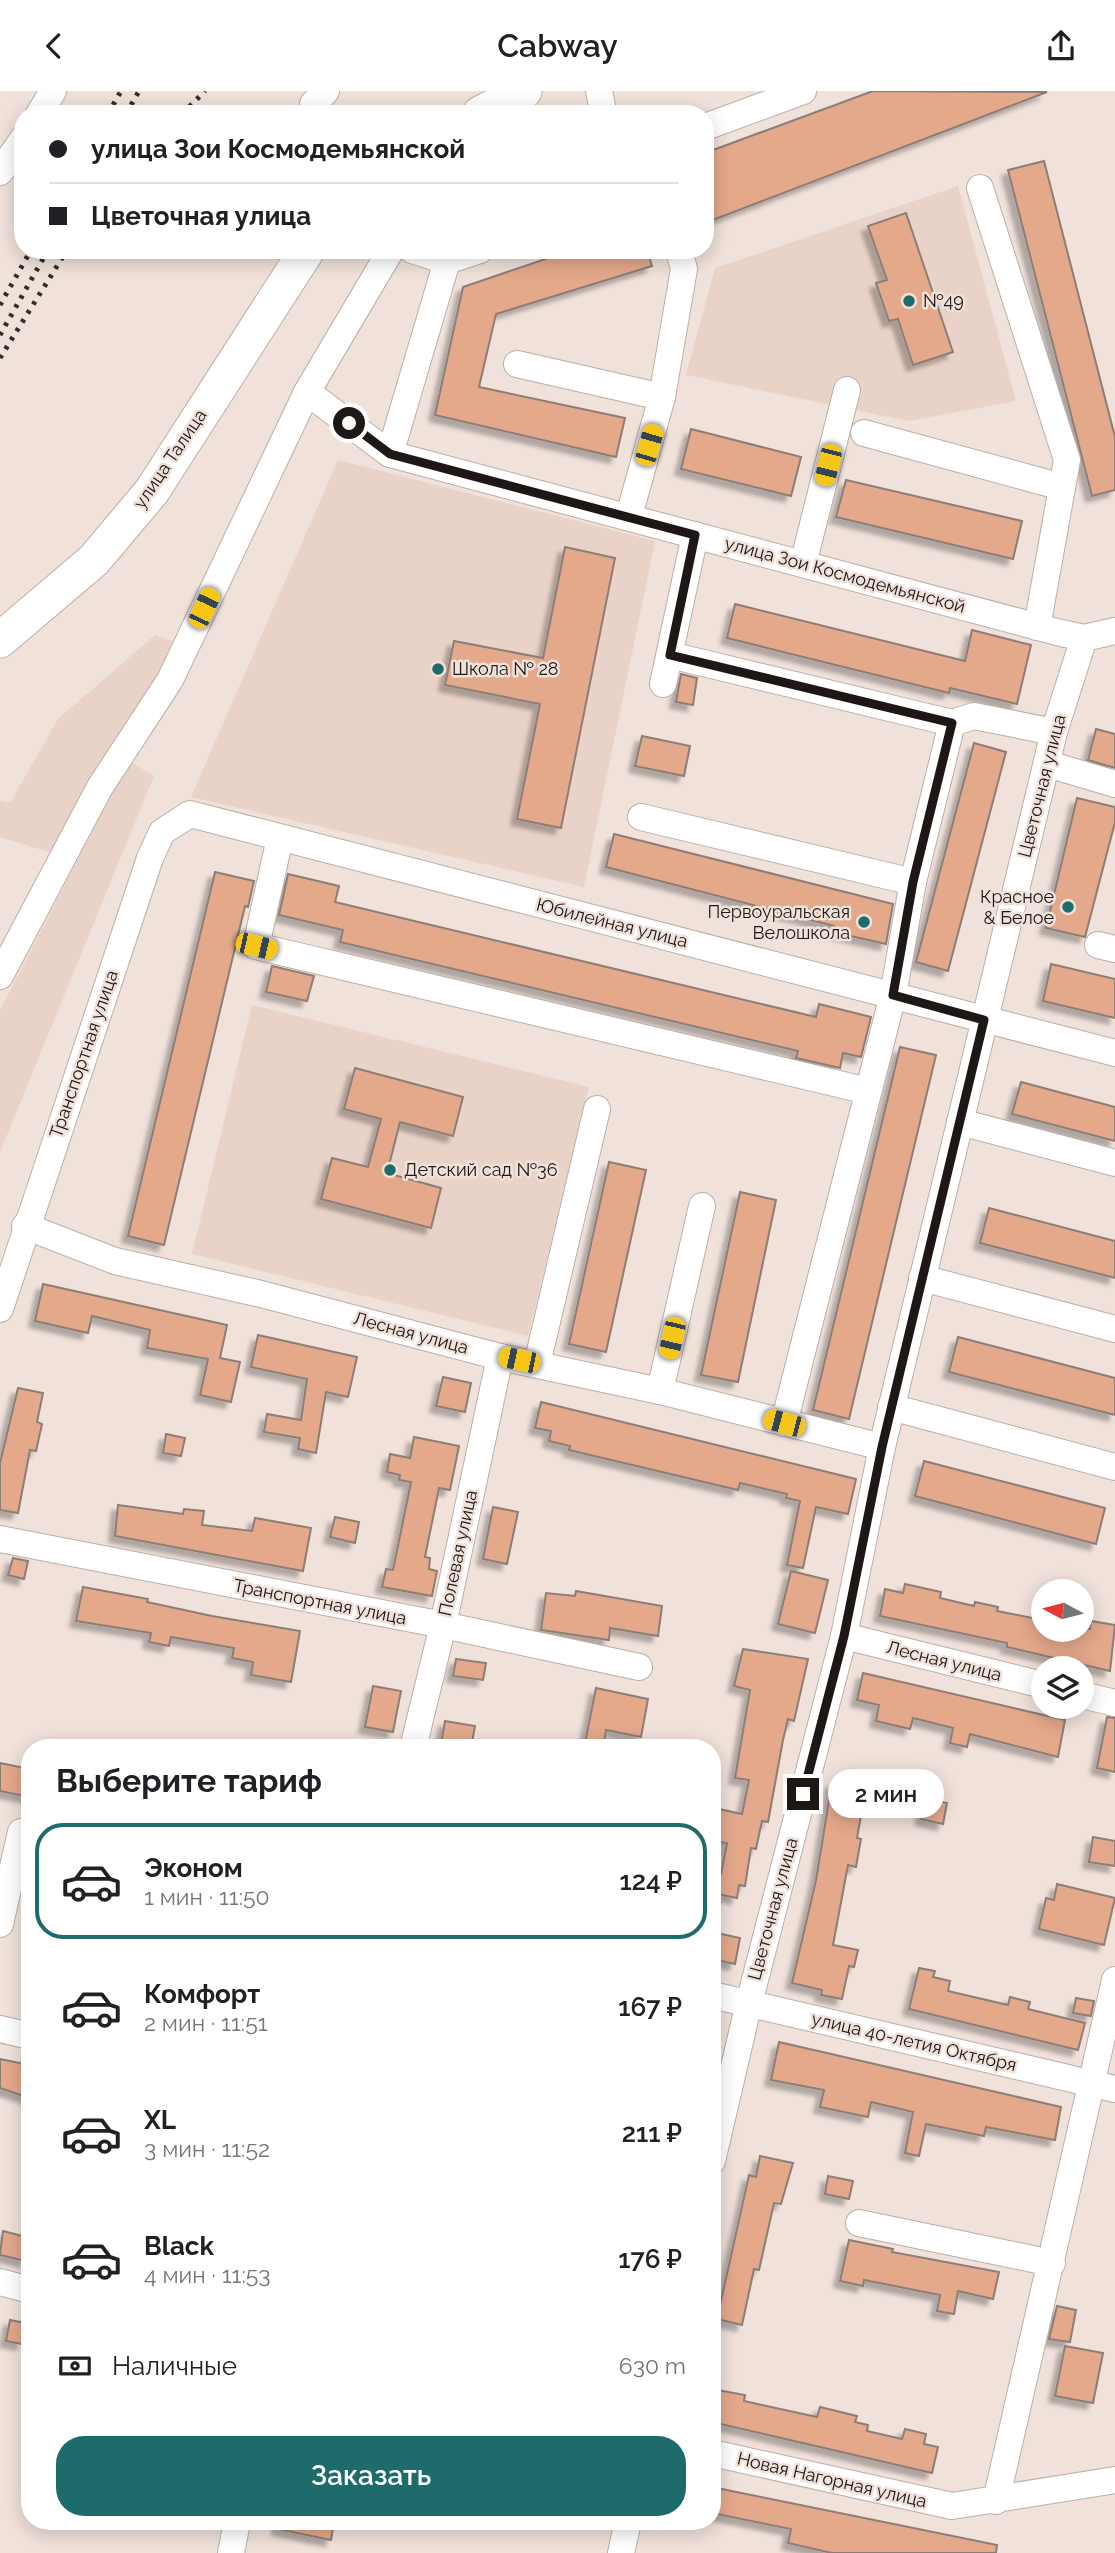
<!DOCTYPE html>
<html lang="ru">
<meta charset="utf-8">
<style>
body{margin:0;font-family:Raleway,sans-serif;background:#f2f2f2;color:#202124;height:100vh;display:flex;flex-direction:column;font-size:26px;white-space:nowrap}
*{box-sizing:border-box;margin:0}
p{font-size:23px;color:#757577}
.icon{flex:none;width:38px;height:38px;fill:none;stroke:currentColor;stroke-width:2;stroke-linecap:round;stroke-linejoin:round}
.map{position:relative;flex:1;overflow:hidden}
.details{position:absolute;left:21px;top:1648px;width:700px;height:791px;display:flex;flex-direction:column;background:#fff;border-radius:28px;box-shadow:0 4px 18px #0003}
.details>*{flex:none}
.guide{position:absolute;left:14px;top:14px;width:700px;height:154px;border-radius:28px;box-shadow:0 4px 18px #0003;display:grid;align-content:center;height:154px;padding:0 35px;background:#fff}
.needle{width:46px;rotate:277deg}
.buttons{position:absolute;left:1031px;top:1488px;display:grid;gap:14px}
.buttons a{display:grid;place-items:center;width:63px;height:63px;border-radius:50%;background:#fff;box-shadow:0 4px 18px #0003;font-size:35px}
.end{position:absolute;width:32px;height:32px;margin:-16px;border:9px solid #1d1715;background:#fff;box-shadow:0 0 0 4px #fff}
.from{border-radius:50%}
.bubble{position:absolute;height:49px;border-radius:24px;background:#fff;box-shadow:0 4px 18px #0003;font-size:23px;font-weight:600;line-height:49px;text-align:center}
.car{position:absolute;width:21px;height:42px;margin:-21px -10px;border-radius:9px;box-shadow:0 0 5px 2px #0007;background:linear-gradient(#f5c518 24%,#345 0 40%,#f5c518 0 76%,#345 0 86%,#f5c518 0)}
.guide b{display:flex;align-items:center;gap:24px;height:66px;font-size:26px}
.guide b+b{border-top:2px solid #e0e0e0}
.guide i{width:18px;height:18px;background:#202124}
ul{padding:0;list-style:none}
li{display:flex;align-items:center;gap:21px;height:116px;margin:0 14px 10px;padding:0 21px;border:4px solid transparent;border-radius:28px}
li div{flex:1}
li b{display:block;font-size:26px}
li em{font-style:normal;font-weight:600}
li.active{border-color:#1e6b6c}
li>.icon{width:63px;height:63px;stroke-width:1.5}
h2{padding:0 35px;font-size:32px;line-height:84px}
.pay{display:flex;align-items:center;gap:18px;height:77px;padding:0 35px;font-size:26px}
.pay p{margin-inline-start:auto}
.cta{display:flex;gap:14px;margin-top:auto;padding:14px 35px}
.cta a{flex:1;height:80px;border-radius:28px;background:#1e6b6c;color:#fff;font-size:28px;font-weight:600;line-height:80px;text-align:center}
header{display:flex;justify-content:space-between;align-items:center;height:91px;padding:0 35px;background:#fff;font-size:32px;font-weight:600}
.map>svg:first-child{display:block}
.built{fill:#e9d3c8}
.building{fill:#e4a88b;stroke:#8b7e77;stroke-width:2;filter:url(#shadow)}
.lines{fill:none;stroke-linecap:round;stroke-linejoin:round}
.minor-casing{stroke:#bcaea7;stroke-width:28}
.major-casing{stroke:#bcaea7;stroke-width:37}
.minor{stroke:#fff;stroke-width:26}
.major{stroke:#fff;stroke-width:35}
.rail{stroke:#332c29;stroke-width:5;stroke-dasharray:3.5 7;stroke-linecap:butt}
.route{stroke:#1d1715;stroke-width:9}
.poi-dot{fill:#1e6b6c;stroke:#f0e1da;stroke-width:2.5}
.labels{text-anchor:middle;stroke-width:5;stroke-linejoin:round;paint-order:stroke}
.poi-label{font-size:18px;fill:#1d1715;stroke:#f0e1da;text-anchor:start}
.street-label{font-size:18px;fill:#1d1715;stroke:#f0e1da}
</style>
<header><svg class="icon" aria-label="back" viewBox="0 0 24 24"><path d="M15 5l-7 7 7 7"/></svg>Cabway<svg class="icon" aria-label="share" viewBox="0 0 24 24"><path d="M12 15V3M7 8l5-5 5 5M5 13v7h14v-7"/></svg></header>
<div class="map">
<svg width="1115" height="2462" viewBox="0 0 1115 2462">
<defs>
<filter id="shadow"><feDropShadow dx="-6" dy="6" stdDeviation="2" flood-color="#0004"/></filter>
</defs>
<rect width="100%" height="100%" fill="#f0e1da"/>
<!-- built -->
<g class="built">
<path d="M958,95L1016,310L909,330L686,284L715,177Z"/>
<path d="M338,369L655,450L584,796L191,706Z"/>
<path d="M155,544L177,552L52,762L0,746V710L10,712L58,628Z"/>
<path d="M129,670L154,685L0,1061V919Z"/>
<path d="M252,914L589,996L528,1245L192,1163Z"/>
</g>
<!-- building -->
<g class="building">
<path d="M873,0L1047,1L705,132V62Z"/>
<path d="M1044,70L1115,346V399L1092,405L1008,79Z"/>
<path d="M906,122L953,261L913,274L898,228L889,230L876,192L887,189L868,135Z"/>
<path d="M572,159H647L652,175L496,223L479,296L625,327L616,366L435,324L463,196Z"/>
<path d="M691,338L801,366L791,405L681,378Z"/>
<path d="M846,389L1022,430L1013,468L836,426Z"/>
<path d="M565,456L615,467L561,737L517,728L540,613L445,594L454,550L543,567Z"/>
<path d="M735,513L965,570L972,539L1031,554L1017,613L950,597L949,602L727,547Z"/>
<path d="M681,583L697,587L693,614L676,611Z"/>
<path d="M1096,638L1115,643V677L1088,669Z"/>
<path d="M642,645L690,655L684,685L635,675Z"/>
<path d="M974,652L1006,661L948,880L916,871Z"/>
<path d="M1077,707L1115,716V731L1085,846L1046,837Z"/>
<path d="M614,743L893,813L886,853L833,841L834,835L606,776Z"/>
<path d="M215,781L254,790L248,816L245,815L164,1154L128,1145Z"/>
<path d="M288,783L339,795L335,811L816,926L819,913L871,926L861,966L843,962L840,977L796,967L798,960L340,851L343,839L279,824Z"/>
<path d="M1051,873L1115,888V927L1043,910Z"/>
<path d="M272,875L314,885L307,910L266,901Z"/>
<path d="M900,956L936,964L849,1328L813,1319Z"/>
<path d="M355,977L463,1006L453,1045L400,1031L387,1082L441,1097L431,1137L321,1108L332,1067L368,1076L381,1028L344,1018Z"/>
<path d="M1021,991L1115,1016V1050L1012,1023Z"/>
<path d="M609,1071L646,1079L606,1261L569,1253Z"/>
<path d="M740,1101L776,1109L738,1291L701,1284Z"/>
<path d="M989,1117L1115,1150V1187L980,1152Z"/>
<path d="M43,1193L227,1234L220,1267L240,1271L231,1311L200,1304L208,1268L147,1257L150,1239L92,1225L88,1242L35,1230Z"/>
<path d="M258,1244L357,1266L348,1306L326,1301L316,1362L298,1358L300,1347L264,1341L267,1323L301,1329L307,1288L251,1276Z"/>
<path d="M958,1246L1115,1287V1324L949,1281Z"/>
<path d="M443,1286L471,1292L465,1321L436,1315Z"/>
<path d="M18,1297L43,1302L37,1331L42,1333L36,1360L30,1359L18,1422L0,1419V1372Z"/>
<path d="M541,1311L856,1388L848,1423L816,1416L803,1477L787,1474L800,1410L786,1407L787,1403L740,1392L738,1399L569,1359L570,1355L549,1350L551,1340L535,1337Z"/>
<path d="M166,1343L185,1347L181,1365L163,1362Z"/>
<path d="M414,1346L459,1355L450,1399L439,1397L425,1466L430,1467L429,1478L437,1480L432,1505L382,1496L386,1478L393,1479L411,1391L399,1389L400,1384L387,1381L390,1363L410,1367Z"/>
<path d="M924,1370L1105,1417L1096,1453L915,1405Z"/>
<path d="M118,1414L183,1423L184,1418L204,1420L202,1434L252,1440L255,1427L311,1437L303,1480L115,1445Z"/>
<path d="M493,1416L518,1421L507,1473L483,1468Z"/>
<path d="M335,1426L359,1431L355,1452L330,1446Z"/>
<path d="M13,1467L28,1470L24,1488L8,1484Z"/>
<path d="M791,1480L828,1489L815,1542L778,1533Z"/>
<path d="M905,1493L941,1501L940,1507L974,1515L975,1511L998,1516L997,1520L1043,1529V1538H1090L1091,1530L1115,1534L1110,1580L1007,1556V1552L880,1525L885,1498L903,1502Z"/>
<path d="M83,1496L148,1508L147,1511L212,1525L300,1540L291,1591L251,1584L253,1571L232,1567L234,1557L171,1546L169,1555L149,1551L151,1542L76,1530Z"/>
<path d="M576,1500L662,1515L658,1545L610,1537L609,1549L541,1539L546,1502L575,1505Z"/>
<path d="M743,1558L808,1568L794,1630L788,1628L783,1649L768,1731L762,1730L756,1758L751,1757L745,1795L739,1794L737,1807L712,1802V1781L721,1783L727,1752L712,1750V1730L719,1718L742,1723L749,1689L735,1687L750,1599L734,1595Z"/>
<path d="M456,1568L486,1572L483,1589L453,1585Z"/>
<path d="M863,1582L1065,1629L1058,1666L970,1643L967,1656L950,1652L953,1637L913,1627L910,1638L876,1630L879,1614L857,1609Z"/>
<path d="M373,1595L401,1600L393,1641L365,1636Z"/>
<path d="M596,1597L648,1608L641,1646L606,1639L603,1657H584Z"/>
<path d="M1107,1626L1115,1627V1681L1097,1677Z"/>
<path d="M445,1630L475,1635L471,1657L441,1653Z"/>
<path d="M0,1672L30,1678V1706L0,1700Z"/>
<path d="M832,1691L866,1697L857,1747L861,1748L856,1776L848,1774L833,1854L858,1859L854,1876L849,1875L842,1908L821,1904L822,1899L792,1892L816,1789Z"/>
<path d="M925,1708L947,1712L943,1733L921,1728Z"/>
<path d="M1093,1746L1115,1750V1775L1089,1771Z"/>
<path d="M1057,1793L1115,1807L1104,1854L1039,1838L1046,1807L1054,1809Z"/>
<path d="M712,1841L740,1847L735,1873L712,1868Z"/>
<path d="M919,1877L935,1880L933,1886L950,1890L948,1900L1008,1914L1010,1906L1030,1911L1028,1918L1085,1932L1078,1959L909,1918Z"/>
<path d="M1076,1907L1094,1910L1091,1925L1073,1922Z"/>
<path d="M779,1951L1061,2016L1055,2049L986,2036L984,2045L926,2033L919,2065L905,2062L913,2021L871,2011L868,2026L820,2016L824,1999L771,1989Z"/>
<path d="M0,1968L30,1974V2007L0,1997Z"/>
<path d="M760,2065L793,2072L781,2113L774,2112L759,2179L754,2178L742,2234L717,2228L749,2084L756,2086Z"/>
<path d="M828,2085L853,2090L849,2108L825,2103Z"/>
<path d="M3,2140L30,2147L26,2170L0,2164Z"/>
<path d="M849,2149L893,2158L892,2161L999,2181L993,2208L958,2200L954,2223L937,2220L940,2204L864,2189L863,2195L840,2190Z"/>
<path d="M1057,2215L1076,2219L1070,2251L1049,2248Z"/>
<path d="M10,2229L26,2232L22,2253L6,2250Z"/>
<path d="M1065,2255L1103,2262L1093,2312L1055,2305Z"/>
<path d="M712,2298L745,2304L744,2310L817,2326L820,2316L857,2325L855,2331L868,2334L867,2340L902,2348L905,2338L926,2343L924,2353L938,2356L932,2382L712,2331Z"/>
<path d="M712,2396L997,2454L996,2462H832L788,2452L791,2438L712,2422Z"/>
<path d="M279,2431H334L331,2449L278,2438Z"/>
</g>
<g class="lines">
<defs>
<g id="minor">
<path d="M313,13L326,0"/>
<path d="M39,23L53,0"/>
<path d="M599,23L603,20L599,0"/>
<path d="M705,36L803,0"/>
<path d="M0,81L23,48"/>
<path d="M980,97L1067,369L1037,536"/>
<path d="M447,170L480,159"/>
<path d="M517,273L662,306"/>
<path d="M307,301L390,363L1057,541L1084,547L1115,540"/>
<path d="M864,342L1062,396"/>
<path d="M390,363L447,170L412,159"/>
<path d="M629,425L662,306L684,178L679,159"/>
<path d="M803,473L847,299"/>
<path d="M670,564L952,632L913,791L893,904L784,1332"/>
<path d="M663,593L695,444"/>
<path d="M952,632L974,625L1054,641"/>
<path d="M1048,673L1115,693"/>
<path d="M641,726L913,791"/>
<path d="M280,747L256,855L868,1000"/>
<path d="M1098,854L1115,858"/>
<path d="M0,885L100,696L170,589L307,301L391,159"/>
<path d="M960,1031L1115,1072"/>
<path d="M25,1135L115,1170L261,1203L500,1266L660,1300L882,1356"/>
<path d="M922,1187L1115,1238"/>
<path d="M0,1218L150,767L162,741L190,723L1115,962"/>
<path d="M537,1273L597,1018"/>
<path d="M660,1300L702,1115"/>
<path d="M891,1316L1115,1376"/>
<path d="M0,1448L443,1534L639,1576"/>
<path d="M844,1545L1043,1594"/>
<path d="M1082,1604L1115,1612"/>
<path d="M413,1657L443,1534L500,1266"/>
<path d="M0,1833L21,1741"/>
<path d="M712,1904L1115,1998"/>
<path d="M0,1938L30,1945"/>
<path d="M712,2070L749,1912L844,1545L882,1356L1054,641L1084,547"/>
<path d="M859,2132L1052,2172"/>
<path d="M0,2191L30,2199"/>
<path d="M712,2362L952,2415L1115,2389"/>
<path d="M996,2410L1115,1889"/>
<path d="M231,2462L237,2431"/>
<path d="M621,2462L628,2431"/>
</g>
<g id="major">
<path d="M480,23L524,0"/>
<path d="M0,549L94,469L152,400L307,159"/>
</g>
</defs>
<!-- minor casing -->
<use href="#minor" class="minor-casing"/>
<!-- major casing -->
<use href="#major" class="major-casing"/>
<!-- minor -->
<use href="#minor" class="minor"/>
<!-- major -->
<use href="#major" class="major"/>
<!-- rail -->
<g class="rail">
<path d="M108,23L121,0"/>
<path d="M126,23L139,0"/>
<path d="M182,23L205,0"/>
<path d="M0,214L31,159"/>
<path d="M0,244L48,159"/>
<path d="M0,267L67,159"/>
</g>
</g>
<g class="lines">
<!-- route -->
<path class="route" d="M349,332L390,363L695,444L670,564L952,632L913,791L893,904L984,929L882,1356L844,1545L803,1703"/>
</g>
<!-- markers -->
<g class="poi-dot">
<circle cx="909" cy="210" r="7"/>
<circle cx="438" cy="578" r="7"/>
<circle cx="1068" cy="816" r="7"/>
<circle cx="864" cy="831" r="7"/>
<circle cx="390" cy="1079" r="7"/>
</g>
<g class="labels">
<!-- poi labels -->
<g class="poi-label">
<text x="923" y="216">№49</text>
<text x="452" y="584">Школа № 28</text>
<text x="1054" y="812" text-anchor="end">Красное<tspan x="1054" dy="21">&amp; Белое</tspan></text>
<text x="850" y="827" text-anchor="end">Первоуральская<tspan x="850" dy="21">Велошкола</tspan></text>
<text x="404" y="1085">Детский сад №36</text>
</g>
<!-- street labels -->
<g class="street-label">
<text transform="translate(170 368) rotate(-56)" y="6">улица Талица</text>
<text transform="translate(845 484) rotate(15)" y="6">улица Зои Космодемьянской</text>
<text transform="translate(1042 695) rotate(-76)" y="6">Цветочная улица</text>
<text transform="translate(612 832) rotate(14)" y="6">Юбилейная улица</text>
<text transform="translate(84 963) rotate(-71)" y="6">Транспортная улица</text>
<text transform="translate(411 1242) rotate(15)" y="6">Лесная улица</text>
<text transform="translate(458 1462) rotate(-78)" y="6">Полевая улица</text>
<text transform="translate(320 1511) rotate(11)" y="6">Транспортная улица</text>
<text transform="translate(944 1570) rotate(14)" y="6">Лесная улица</text>
<text transform="translate(773 1818) rotate(-75)" y="6">Цветочная улица</text>
<text transform="translate(914 1951) rotate(13)" y="6">улица 40-летия Октября</text>
<text transform="translate(832 2389) rotate(13)" y="6">Новая Нагорная улица</text>
</g>
</g>
</svg>
<div class="buttons">
<a><svg class="needle" viewBox="-14 -14 28 28"><path d="M0-13l5 13h-10z" fill="#e53935"/><path d="M0 13l5-13h-10z" fill="#757577"/></svg></a>
<a><svg class="icon" aria-label="layers" viewBox="0 0 24 24"><path d="M12 4l9 5-9 5-9-5zM3 14l9 5 9-5"/></svg></a>
</div>
<i class="end from" style="left:349px;top:332px"></i>
<i class="end" style="left:803px;top:1703px"></i>
<div class="bubble" style="left:828px;top:1678px;width:116px">2 мин</div>
<i class="car" style="left:649px;top:354px;rotate:16deg"></i>
<i class="car" style="left:828px;top:374px;rotate:194deg"></i>
<i class="car" style="left:204px;top:517px;rotate:25deg"></i>
<i class="car" style="left:256px;top:855px;rotate:103deg"></i>
<i class="car" style="left:672px;top:1247px;rotate:193deg"></i>
<i class="car" style="left:519px;top:1269px;rotate:282deg"></i>
<i class="car" style="left:784px;top:1332px;rotate:285deg"></i>
<div class="guide">
<b><i class="from"></i>улица Зои Космодемьянской</b>
<b><i></i>Цветочная улица</b>
</div>
<section class="details">
<h2>Выберите тариф</h2>
<ul>
<li class="active"><svg class="icon" aria-label="car" viewBox="0 0 24 24"><path d="M5 17H2v-5l4-1 3-4h7l3 4 3 1v5h-3M9 17h6M6 11h13"/><circle cx="7" cy="17" r="2"/><circle cx="17" cy="17" r="2"/></svg><div><b>Эконом</b><p>1 мин · 11:50</p></div><em>124 ₽</em></li>
<li><svg class="icon" aria-label="car" viewBox="0 0 24 24"><path d="M5 17H2v-5l4-1 3-4h7l3 4 3 1v5h-3M9 17h6M6 11h13"/><circle cx="7" cy="17" r="2"/><circle cx="17" cy="17" r="2"/></svg><div><b>Комфорт</b><p>2 мин · 11:51</p></div><em>167 ₽</em></li>
<li><svg class="icon" aria-label="car" viewBox="0 0 24 24"><path d="M5 17H2v-5l4-1 3-4h7l3 4 3 1v5h-3M9 17h6M6 11h13"/><circle cx="7" cy="17" r="2"/><circle cx="17" cy="17" r="2"/></svg><div><b>XL</b><p>3 мин · 11:52</p></div><em>211 ₽</em></li>
<li><svg class="icon" aria-label="car" viewBox="0 0 24 24"><path d="M5 17H2v-5l4-1 3-4h7l3 4 3 1v5h-3M9 17h6M6 11h13"/><circle cx="7" cy="17" r="2"/><circle cx="17" cy="17" r="2"/></svg><div><b>Black</b><p>4 мин · 11:53</p></div><em>176 ₽</em></li>
</ul>
<div class="pay"><svg class="icon" aria-label="cash" viewBox="0 0 24 24"><path d="M3 7h18v10H3z"/><circle cx="12" cy="12" r="2"/></svg>Наличные<p>630 m</p></div>
<div class="cta"><a>Заказать</a></div>
</section>
</div>
